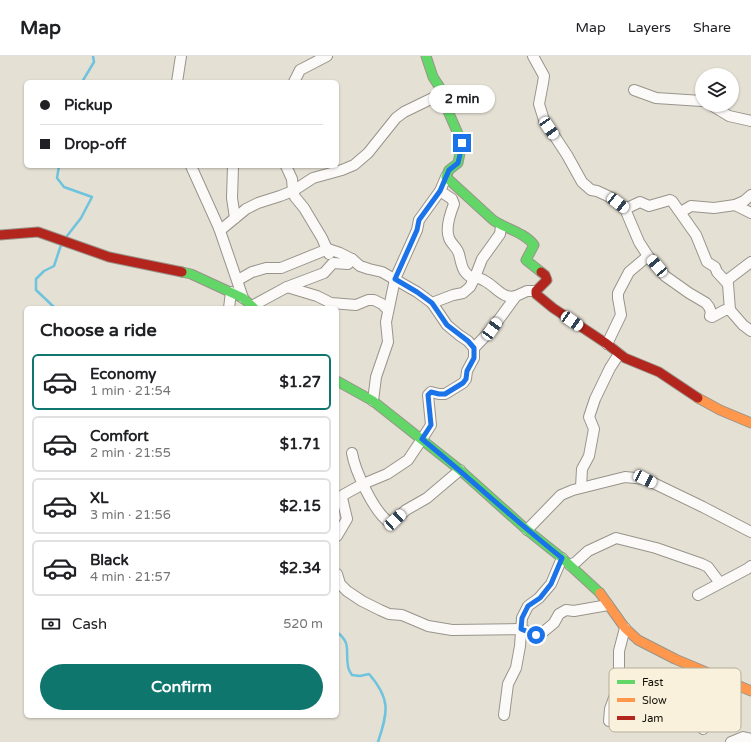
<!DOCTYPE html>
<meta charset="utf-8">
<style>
body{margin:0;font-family:"Varela Round",sans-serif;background:#f6f6f6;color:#202124;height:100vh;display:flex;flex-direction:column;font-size:15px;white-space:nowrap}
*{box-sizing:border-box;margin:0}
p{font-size:13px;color:#757577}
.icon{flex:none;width:22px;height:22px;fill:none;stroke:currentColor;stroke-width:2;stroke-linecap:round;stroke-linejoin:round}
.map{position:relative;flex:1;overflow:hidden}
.sheet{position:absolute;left:24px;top:250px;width:315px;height:412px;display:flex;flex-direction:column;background:#fff;border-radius:6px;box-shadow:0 1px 3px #0004}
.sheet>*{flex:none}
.banner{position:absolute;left:24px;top:24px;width:315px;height:88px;border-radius:6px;box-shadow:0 1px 3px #0004;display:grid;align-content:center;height:88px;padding:0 16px;background:#fff}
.controls{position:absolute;left:695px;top:12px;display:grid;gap:8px}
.controls a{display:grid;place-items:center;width:44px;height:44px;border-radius:50%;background:#fff;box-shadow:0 1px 3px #0004;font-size:20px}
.end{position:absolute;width:18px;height:18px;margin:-9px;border:5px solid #1a73e8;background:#fff;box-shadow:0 0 0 2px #fff}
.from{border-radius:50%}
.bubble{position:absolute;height:28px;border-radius:14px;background:#fff;box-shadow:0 1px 3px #0004;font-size:13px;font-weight:700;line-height:28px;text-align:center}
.car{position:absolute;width:12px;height:24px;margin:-12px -6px;border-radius:5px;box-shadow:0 0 3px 1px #0007;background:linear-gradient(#fff 24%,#345 0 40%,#fff 0 76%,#345 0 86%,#fff 0)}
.banner b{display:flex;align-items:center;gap:14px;height:38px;font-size:15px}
.banner b+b{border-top:1px solid #e0e0e0}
.banner i{width:10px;height:10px;background:#202124}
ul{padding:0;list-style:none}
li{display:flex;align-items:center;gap:12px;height:56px;margin:0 8px 6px;padding:0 8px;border:2px solid #e0e0e0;border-radius:6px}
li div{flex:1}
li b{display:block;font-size:15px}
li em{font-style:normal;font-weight:700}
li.active{border-color:#0f766e}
li>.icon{width:36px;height:36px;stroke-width:1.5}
h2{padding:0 16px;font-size:18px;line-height:48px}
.pay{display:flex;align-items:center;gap:10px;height:44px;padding:0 16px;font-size:15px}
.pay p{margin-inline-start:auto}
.primary-button{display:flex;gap:8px;margin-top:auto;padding:8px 16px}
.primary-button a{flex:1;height:46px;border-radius:24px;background:#0f766e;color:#fff;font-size:16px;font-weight:700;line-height:46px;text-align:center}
header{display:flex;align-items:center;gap:24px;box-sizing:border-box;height:56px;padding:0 20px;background:#fff;border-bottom:1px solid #e0e0e0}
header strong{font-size:19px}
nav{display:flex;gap:22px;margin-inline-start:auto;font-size:14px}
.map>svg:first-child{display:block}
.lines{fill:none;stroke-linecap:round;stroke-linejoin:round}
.stream{stroke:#6ec3de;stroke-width:2.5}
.street-casing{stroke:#98948b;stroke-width:12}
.fast-casing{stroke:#98948b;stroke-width:11}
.slow-casing{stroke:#98948b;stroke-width:11}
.jam-casing{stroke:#98948b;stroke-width:11}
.street{stroke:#fbfaf9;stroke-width:10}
.fast{stroke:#63d668;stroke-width:9}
.slow{stroke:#ff974d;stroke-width:9}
.jam{stroke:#b3261e;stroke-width:9}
.route{stroke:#1a73e8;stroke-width:5}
.key{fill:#f9f1db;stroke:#b3ad9b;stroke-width:1}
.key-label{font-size:11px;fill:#110f07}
</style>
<header>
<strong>Map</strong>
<nav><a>Map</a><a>Layers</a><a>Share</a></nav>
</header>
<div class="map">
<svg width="751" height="686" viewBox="0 0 751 686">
<rect width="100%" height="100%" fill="#e5e0d4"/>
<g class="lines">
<!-- stream -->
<g class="stream">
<path d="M82,26L94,6L93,0"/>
<path d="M59,110L57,122L64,131L92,141L81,162L67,180"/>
<path d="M55,252L36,234V223L44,215L54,210L61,189"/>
<path d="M337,576C352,588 345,595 348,610C348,613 350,616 352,619L360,620L369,618C391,643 388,656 378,686"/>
</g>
<defs>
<g id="street">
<path d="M533,0L544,20L543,27L539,48L544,64L567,99L582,126L591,134L597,135L610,141L625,153L639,186L648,200L665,220L689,237L706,247L709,251L711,256L710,260L712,261L725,254H730L743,269L751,275"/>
<path d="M177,26L181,0"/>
<path d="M294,26L300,14L327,0"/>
<path d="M634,34L656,42L702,45"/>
<path d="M711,49L729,60L751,65"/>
<path d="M191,110L219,172L243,242"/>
<path d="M233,110L232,142L235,162"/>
<path d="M286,110L292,123L293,135L295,141L304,152L322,182L329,198"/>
<path d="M440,135L452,143L454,148C450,158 445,172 449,182C451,188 457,191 459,198C462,210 462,217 474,223"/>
<path d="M735,149L751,157"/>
<path d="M625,153L640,146L649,150L670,144L672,145L696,179L707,206L715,211L717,216L728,228L730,254"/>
<path d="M681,156L691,150L714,152L735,149L744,145L751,139"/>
<path d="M219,172H223L246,153L258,147L280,140L293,135L313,122L342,114L354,109L368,97L396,62L404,56L443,37"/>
<path d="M475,221C478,222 482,223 485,225C495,230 503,244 516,240"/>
<path d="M238,224L252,216L266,212H281L328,193L340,197L352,203L360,210L369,213L382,216L417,236L432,247L447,269L459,279L468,285L474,292"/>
<path d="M726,225L751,206"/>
<path d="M287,231L317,240L331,247L356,249L368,244H374L382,248L388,254"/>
<path d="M432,247L453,239L463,237L470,231L475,221L482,203L500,178L501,170"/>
<path d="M252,250L287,231L324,217L333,207L348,208L352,203"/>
<path d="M229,252L231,236"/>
<path d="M607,288L621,259L618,242V237L629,216L648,200"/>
<path d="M373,345L376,321L388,286L386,266L395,223L417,174L419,164L440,135L446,121"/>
<path d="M352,397C355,415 374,456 389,466L395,464L406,454L427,442L460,414"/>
<path d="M581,431L582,413L589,400L594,373L589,361L595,343L610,312L619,298"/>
<path d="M527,474L561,439L573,434L625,421L645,423L703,451L751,476"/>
<path d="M337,480L347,463L342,442L343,439L363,428L387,418L408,404L422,383L431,369L428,339L431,336L439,338H445L463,327L466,323L467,315L474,302V292L492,273L516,240L527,235H536"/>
<path d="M570,509L576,506L588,495L616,482L656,492L702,508L708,511L720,527"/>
<path d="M337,518L340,528L347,535L362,545L380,554L389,558L402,559L428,570L452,574L521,573L536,579L542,577L554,567L559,558L566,554L574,555L608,549"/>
<path d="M698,539L747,513L751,510"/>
<path d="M696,613L705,631L706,663L703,673"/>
<path d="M504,659L508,628L516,612L520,590L522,562L528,550L539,542L551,528L562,502"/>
<path d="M609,665L610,653L618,631L619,617V595L625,572"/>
<path d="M731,686L743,681L751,683"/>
</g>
<g id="fast">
<path d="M426,0L433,21L448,44V55L462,87L458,107L449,114L446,121L493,164C506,173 524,176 534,189L526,204L541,216"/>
<path d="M182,216L191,218L243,242L254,252"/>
<path d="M337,325L373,345L460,414L527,474L562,502L600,537"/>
</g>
<g id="slow">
<path d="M698,342L720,354L751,367"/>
<path d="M600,537L625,572L638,584L675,603L751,635"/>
</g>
<g id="jam">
<path d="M0,179L38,176L109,201L182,216"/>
<path d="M541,216L545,219L547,224L536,235V238L553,252L607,288L625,302L659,316L698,342"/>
</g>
</defs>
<!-- street casing -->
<use href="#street" class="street-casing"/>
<!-- fast casing -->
<use href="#fast" class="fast-casing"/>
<!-- slow casing -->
<use href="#slow" class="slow-casing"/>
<!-- jam casing -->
<use href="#jam" class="jam-casing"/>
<!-- street -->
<use href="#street" class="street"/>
<!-- fast -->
<use href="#fast" class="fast"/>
<!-- slow -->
<use href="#slow" class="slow"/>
<!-- jam -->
<use href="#jam" class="jam"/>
</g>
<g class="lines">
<!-- route -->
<path class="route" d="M462,87V90L458,107L449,114L440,135L419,164L417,174L395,223L417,236L432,247L447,269L468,285L474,292V302L467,315L466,323L463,327L445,338H439L431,336L428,339L431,369L422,383C470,422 514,464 562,502L551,528L540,542L528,550L522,562L521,573L536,579"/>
</g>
<!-- legend -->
<rect x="609" y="612" width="132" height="64" rx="6" class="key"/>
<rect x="617" y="624" width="18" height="4" fill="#63d668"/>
<rect x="617" y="642" width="18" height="4" fill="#ff974d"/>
<rect x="617" y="660" width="18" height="4" fill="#b3261e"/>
<g class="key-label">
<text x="642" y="630">Fast</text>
<text x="642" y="648">Slow</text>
<text x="642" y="666">Jam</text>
</g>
</svg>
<div class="controls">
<a><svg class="icon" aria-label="layers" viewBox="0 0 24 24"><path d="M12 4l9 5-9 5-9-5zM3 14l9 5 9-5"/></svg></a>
</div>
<i class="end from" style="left:536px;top:579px"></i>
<i class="end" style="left:462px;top:87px"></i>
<div class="bubble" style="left:429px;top:29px;width:66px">2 min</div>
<i class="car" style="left:549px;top:72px;rotate:146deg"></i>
<i class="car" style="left:618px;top:147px;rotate:128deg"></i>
<i class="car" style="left:657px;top:210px;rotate:320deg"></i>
<i class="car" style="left:572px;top:265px;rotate:124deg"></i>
<i class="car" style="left:492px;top:273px;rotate:36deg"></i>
<i class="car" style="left:645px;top:423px;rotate:116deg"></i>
<i class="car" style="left:395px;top:464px;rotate:47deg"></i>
<div class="banner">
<b><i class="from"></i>Pickup</b>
<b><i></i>Drop-off</b>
</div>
<section class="sheet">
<h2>Choose a ride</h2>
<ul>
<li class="active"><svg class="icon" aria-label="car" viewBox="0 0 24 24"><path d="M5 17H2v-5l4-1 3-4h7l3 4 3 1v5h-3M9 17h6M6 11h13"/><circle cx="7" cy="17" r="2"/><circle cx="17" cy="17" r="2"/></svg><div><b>Economy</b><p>1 min · 21:54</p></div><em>$1.27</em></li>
<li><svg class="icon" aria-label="car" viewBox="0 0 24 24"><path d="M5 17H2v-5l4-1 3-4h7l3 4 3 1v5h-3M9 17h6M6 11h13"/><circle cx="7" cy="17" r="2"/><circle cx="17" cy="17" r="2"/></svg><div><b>Comfort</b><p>2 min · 21:55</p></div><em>$1.71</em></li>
<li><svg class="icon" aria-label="car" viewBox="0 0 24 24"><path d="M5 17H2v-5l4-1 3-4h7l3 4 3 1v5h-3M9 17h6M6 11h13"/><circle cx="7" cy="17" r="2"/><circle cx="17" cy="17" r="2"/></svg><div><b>XL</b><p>3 min · 21:56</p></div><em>$2.15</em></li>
<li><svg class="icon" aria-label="car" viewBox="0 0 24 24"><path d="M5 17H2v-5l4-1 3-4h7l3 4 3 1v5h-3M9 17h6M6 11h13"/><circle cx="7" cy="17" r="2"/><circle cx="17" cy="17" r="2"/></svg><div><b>Black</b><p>4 min · 21:57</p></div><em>$2.34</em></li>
</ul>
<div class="pay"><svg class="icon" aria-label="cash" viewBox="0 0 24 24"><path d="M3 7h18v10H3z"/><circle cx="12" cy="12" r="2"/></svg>Cash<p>520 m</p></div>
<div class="primary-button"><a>Confirm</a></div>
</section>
</div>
